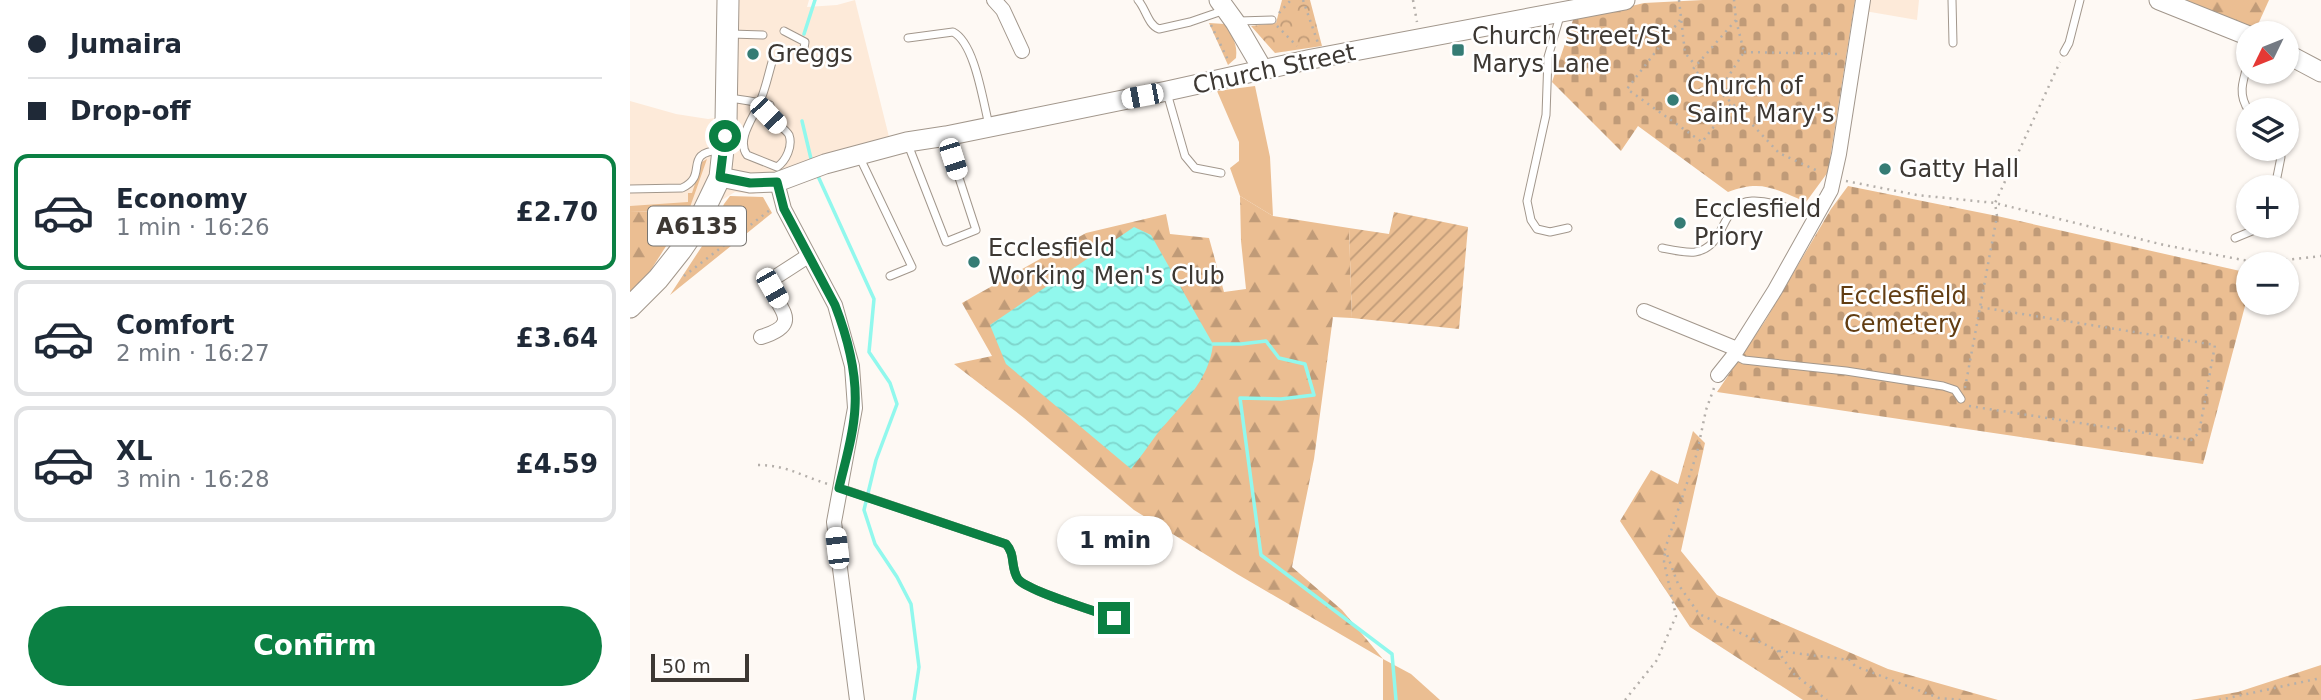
<!DOCTYPE html>
<meta charset="utf-8">
<style>
body{margin:0;font-family:"DejaVu Sans",sans-serif;background:#f6f6f7;color:#1f2937;height:100vh;display:flex;flex-direction:column;font-size:26px;white-space:nowrap}
*{box-sizing:border-box;margin:0}
p{font-size:23px;color:#747a83}
.icon{flex:none;width:38px;height:38px;fill:none;stroke:currentColor;stroke-width:2;stroke-linecap:round;stroke-linejoin:round}
.map{position:relative;flex:1;overflow:hidden}
.panel{display:flex;flex-direction:column;background:#fff;width:630px}
.panel>*{flex:none}
.banner{display:grid;align-content:center;height:154px;padding:0 28px;background:#fff}
.needle{width:46px;rotate:227deg}
.tools{position:absolute;left:1606px;top:21px;display:grid;gap:14px}
.tools a{display:grid;place-items:center;width:63px;height:63px;border-radius:50%;background:#fff;box-shadow:0 2px 5px #0004;font-size:35px}
.scale{position:absolute;left:21px;bottom:18px;width:98px;box-sizing:border-box;padding-left:7px;border:4px solid #3d3833;border-top:0;font-size:19px;line-height:24px;white-space:nowrap;color:#3d3833;-webkit-text-stroke:5px #fff;paint-order:stroke}
.end{position:absolute;width:32px;height:32px;margin:-16px;border:9px solid #0b8043;background:#fff;box-shadow:0 0 0 4px #fff}
.from{border-radius:50%}
.bubble{position:absolute;height:49px;border-radius:24px;background:#fff;box-shadow:0 2px 5px #0004;font-size:23px;font-weight:700;line-height:49px;text-align:center}
.car{position:absolute;width:21px;height:42px;margin:-21px -10px;border-radius:9px;box-shadow:0 0 5px 2px #0007;background:linear-gradient(#fff 24%,#345 0 40%,#fff 0 76%,#345 0 86%,#fff 0)}
.banner b{display:flex;align-items:center;gap:24px;height:66px;font-size:26px}
.banner b+b{border-top:2px solid #e0e1e3}
.banner i{width:18px;height:18px;background:#1f2937}
ul{padding:0;list-style:none}
li{display:flex;align-items:center;gap:21px;height:116px;margin:0 14px 10px;padding:0 14px;border:4px solid #e0e1e3;border-radius:14px}
li div{flex:1}
li b{display:block;font-size:26px}
li em{font-style:normal;font-weight:700}
li.on{border-color:#0b8043}
li>.icon{width:63px;height:63px;stroke-width:1.5}
.primary-button{display:flex;gap:14px;margin-top:auto;padding:14px 28px}
.primary-button a{flex:1;height:80px;border-radius:42px;background:#0b8043;color:#fff;font-size:28px;font-weight:700;line-height:80px;text-align:center}
main{display:flex;flex:1;min-height:0}
.map>svg:first-child{display:block}
.built{fill:#fdead9}
.grass{fill:#ebbe92}
.forest{fill:url(#forest-firs)}
.cemetery{fill:url(#cemetery-stones)}
.park{fill:url(#park-crowns)}
.garden{fill:url(#garden-furrows)}
.water{fill:url(#water-waves)}
.lines{fill:none;stroke-linecap:round;stroke-linejoin:round}
.stream{stroke:#91f8ed;stroke-width:3.5}
.lane-casing{stroke:#a2978c;stroke-width:9}
.street-casing{stroke:#a2978c;stroke-width:16}
.secondary-casing{stroke:#a2978c;stroke-width:21}
.primary-casing{stroke:#a2978c;stroke-width:23}
.path{stroke:#b4afaa;stroke-width:2.5;stroke-dasharray:2 5;stroke-linecap:butt}
.lane{stroke:#fff;stroke-width:7}
.street{stroke:#fff;stroke-width:14}
.secondary{stroke:#fff;stroke-width:19}
.primary{stroke:#fff;stroke-width:21}
.route{stroke:#0b8043;stroke-width:9}
.poi-dot{fill:#357c75;stroke:#fff;stroke-width:2.5}
.labels{text-anchor:middle;stroke-width:5;stroke-linejoin:round;paint-order:stroke}
.shield{fill:#fff;stroke:#777470;stroke-width:2}
.shield-label{font-size:23px;font-weight:bold;fill:#3d3833}
.poi-label{font-size:24px;fill:#3d3833;stroke:#fff;text-anchor:start}
.street-label{font-size:24px;fill:#3d3833;stroke:#fff}
.park-label{font-size:24px;fill:#623d12;stroke:#fff}
</style>
<main>
<section class="panel">
<div class="banner">
<b><i class="from"></i>Jumaira</b>
<b><i></i>Drop-off</b>
</div>
<ul>
<li class="on"><svg class="icon" aria-label="car" viewBox="0 0 24 24"><path d="M5 17H2v-5l4-1 3-4h7l3 4 3 1v5h-3M9 17h6M6 11h13"/><circle cx="7" cy="17" r="2"/><circle cx="17" cy="17" r="2"/></svg><div><b>Economy</b><p>1 min · 16:26</p></div><em>£2.70</em></li>
<li><svg class="icon" aria-label="car" viewBox="0 0 24 24"><path d="M5 17H2v-5l4-1 3-4h7l3 4 3 1v5h-3M9 17h6M6 11h13"/><circle cx="7" cy="17" r="2"/><circle cx="17" cy="17" r="2"/></svg><div><b>Comfort</b><p>2 min · 16:27</p></div><em>£3.64</em></li>
<li><svg class="icon" aria-label="car" viewBox="0 0 24 24"><path d="M5 17H2v-5l4-1 3-4h7l3 4 3 1v5h-3M9 17h6M6 11h13"/><circle cx="7" cy="17" r="2"/><circle cx="17" cy="17" r="2"/></svg><div><b>XL</b><p>3 min · 16:28</p></div><em>£4.59</em></li>
</ul>
<div class="primary-button"><a>Confirm</a></div>
</section>
<div class="map">
<svg width="1691" height="700" viewBox="0 0 1691 700">
<defs>
<pattern id="forest-firs" width="22" height="20" patternUnits="userSpaceOnUse" patternTransform="scale(1.75)"><rect width="22" height="20" fill="#ebbe92"/><path d="M5 1l3.5 6h-7zM16 11l3.5 6h-7z" fill="#c09b78"/></pattern>
<pattern id="cemetery-stones" width="16" height="16" patternUnits="userSpaceOnUse" patternTransform="scale(1.75)"><rect width="16" height="16" fill="#ebbe92"/><path d="M2 7V4a2 2 0 0 1 4 0v3zM10 15v-3a2 2 0 0 1 4 0v3z" fill="#c09b78"/></pattern>
<pattern id="park-crowns" width="20" height="18" patternUnits="userSpaceOnUse" patternTransform="scale(1.75)"><rect width="20" height="18" fill="#ebbe92"/><path d="M2 6a3 3 0 1 1 6 0M12 15a3 3 0 1 1 6 0" fill="none" stroke="#c09b78"/></pattern>
<pattern id="garden-furrows" width="10" height="10" patternUnits="userSpaceOnUse" patternTransform="scale(1.75)"><rect width="10" height="10" fill="#ebbe92"/><path d="M-1 1l2-2M0 10L10 0M9 11l2-2" fill="none" stroke="#c09b78"/></pattern>
<pattern id="water-waves" width="16" height="10" patternUnits="userSpaceOnUse" patternTransform="scale(1.75)"><rect width="16" height="10" fill="#91f8ed"/><path d="M0 5q4-4 8 0t8 0" fill="none" stroke="#7ed5cc"/></pattern>
</defs>
<rect width="100%" height="100%" fill="#fef9f4"/>
<!-- built -->
<g class="built">
<path d="M90,0H179L177,7L207,5L225,0L263,153L123,194L105,192L90,201L79,221L59,210L0,212V101L46,114L78,119L85,118Z"/>
<path d="M1225,0H1289L1287,20L1223,9Z"/>
</g>
<!-- grass -->
<g class="grass">
<path d="M579,23L595,24C602,36 608,44 606,58L598,65Z"/>
<path d="M625,86L640,157L643,216L610,196L600,168L609,161V142L587,91Z"/>
<path d="M77,159L59,210L0,212V206L58,202V193H62L72,162Z"/>
<path d="M100,196L133,197L142,213L40,295L78,237L94,204Z"/>
<path d="M753,659L781,674L810,700H753Z"/>
</g>
<!-- forest -->
<g class="forest">
<path d="M1556,0H1639L1625,31Z"/>
<path d="M610,196L643,216L719,228L722,318L703,317L684,459L662,567L712,610L753,659L607,574L504,510L394,418L324,364L362,356L332,303L456,233L536,214L540,234L579,238L594,292L616,289L611,241Z"/>
<path d="M59,210L19,273L0,292V212Z"/>
<path d="M1063,431L1075,443L1051,551L1087,595L1258,669L1368,700H1173L1060,627L990,521L1021,470L1048,484Z"/>
<path d="M1691,665V700H1561L1608,692Z"/>
</g>
<!-- cemetery -->
<g class="cemetery">
<path d="M1073,0H1225L1198,172L1176,202C1144,189 1132,179 1098,192L1008,126L991,151L922,82L943,20L1014,3Z"/>
<path d="M1218,186L1367,216L1619,273V291L1573,464L1087,392L1135,321L1201,209Z"/>
</g>
<!-- park -->
<path class="park" d="M652,0H680L692,46L645,53L621,26L646,23Z"/>
<!-- garden -->
<path class="garden" d="M764,212L838,227L829,329L722,318L719,228L759,234Z"/>
<!-- water -->
<path class="water" d="M504,227L521,235L583,344C579,382 550,406 527,434C518,446 510,458 501,469L376,364L360,325Z"/>
<g class="lines">
<!-- stream -->
<g class="stream">
<path d="M174,34L185,0"/>
<path d="M172,121L182,163"/>
<path d="M187,174L244,299L239,352L260,383L267,404L246,460L234,510L245,544L267,577L281,604L289,667L284,700"/>
<path d="M583,344H611L636,341L649,358L675,364L684,395L651,399L610,398L631,555L762,654L766,700"/>
</g>
<defs>
<g id="lane">
<path d="M508,0C516,9 518,25 529,29L560,22L595,10"/>
<path d="M1322,0L1323,43"/>
<path d="M930,16L918,57L916,115L897,201L901,220L907,229L920,232L938,228"/>
<path d="M609,21L642,20"/>
<path d="M154,31L175,42L173,55"/>
<path d="M101,34L133,35"/>
<path d="M278,38L323,32C345,43 353,102 359,125"/>
<path d="M1434,52L1439,43L1450,0"/>
<path d="M1619,61C1613,80 1607,94 1619,111"/>
<path d="M537,93L555,156L565,168L591,173"/>
<path d="M100,98C114,100 127,102 140,105L138,115C143,121 156,129 159,135C163,146 156,161 147,167L117,155C106,140 123,118 129,104C135,91 138,76 142,62"/>
<path d="M277,142L316,242L346,230L316,138"/>
<path d="M230,158L282,267L260,276"/>
<path d="M1645,187L1651,157L1647,149"/>
<path d="M0,189L52,188C80,175 51,153 90,150"/>
<path d="M1605,238L1622,231L1628,226"/>
<path d="M1032,248C1042,250 1055,253 1065,252C1098,247 1089,202 1122,201C1144,200 1165,212 1185,217"/>
<path d="M1104,355L1114,360L1216,371L1313,386L1325,390L1331,399"/>
<path d="M210,488L376,544C386,555 380,567 388,579C397,591 466,611 484,618"/>
</g>
<g id="street">
<path d="M364,0L373,10L392,51"/>
<path d="M147,182L154,209L205,305L222,366L225,408L204,522L227,700"/>
<path d="M1014,311L1107,349"/>
<path d="M131,337C183,321 133,303 144,278L178,256"/>
<path d="M1088,375L1104,355L1145,290L1201,190L1209,154L1233,0"/>
</g>
<g id="secondary">
<path d="M589,0L605,22L633,70"/>
<path d="M1529,0L1619,36"/>
<path d="M1657,54L1691,72"/>
<path d="M90,177L120,183L147,182L195,164L277,142L316,136L537,91L682,59L995,0"/>
</g>
<path id="primary" d="M0,307L28,279L51,250L64,231L90,177L96,122L98,0"/>
</defs>
<!-- lane casing -->
<use href="#lane" class="lane-casing"/>
<!-- street casing -->
<use href="#street" class="street-casing"/>
<!-- secondary casing -->
<use href="#secondary" class="secondary-casing"/>
<!-- primary casing -->
<use href="#primary" class="primary-casing"/>
<!-- path -->
<g class="path">
<path d="M673,0L688,43"/>
<path d="M783,0L787,22"/>
<path d="M1049,0L1055,53L1066,66"/>
<path d="M649,13L661,0"/>
<path d="M1050,20L997,89L1072,142L1102,103"/>
<path d="M1106,20L1063,69L1102,103L1149,153L1190,172"/>
<path d="M581,25L598,60"/>
<path d="M647,26L667,46"/>
<path d="M1114,52L1210,54"/>
<path d="M1089,91L1114,52L1106,20L1104,0"/>
<path d="M1216,181L1287,195L1365,203L1534,245L1629,263L1691,256"/>
<path d="M54,276L140,210"/>
<path d="M1084,388L1076,410L1067,453L1035,549L1048,584L1069,614L1147,650L1164,674L1197,700"/>
<path d="M1335,388L1367,216L1365,203L1430,62"/>
<path d="M1339,406L1561,440L1569,433L1585,345L1349,307"/>
<path d="M128,465C157,465 171,476 198,484"/>
<path d="M1149,651L1220,660L1225,666L1309,698L1332,700"/>
<path d="M995,700L1027,660L1046,616L1034,562L1035,552"/>
<path d="M1589,700L1691,678"/>
</g>
<!-- lane -->
<use href="#lane" class="lane"/>
<!-- street -->
<use href="#street" class="street"/>
<!-- secondary -->
<use href="#secondary" class="secondary"/>
<!-- primary -->
<use href="#primary" class="primary"/>
</g>
<g class="lines">
<!-- route -->
<path class="route" d="M95,136L90,177L120,183L147,182L154,209L205,305C217,336 227,373 225,407C224,434 215,462 209,488L376,544C386,555 380,567 388,579C397,591 466,611 484,618"/>
</g>
<!-- markers -->
<g class="poi-dot">
<rect x="821" y="43" width="14" height="14" rx="3.5"/>
<circle cx="123" cy="54" r="7"/>
<circle cx="1043" cy="100" r="7"/>
<circle cx="1255" cy="169" r="7"/>
<circle cx="1050" cy="223" r="7"/>
<circle cx="344" cy="262" r="7"/>
</g>
<g class="labels">
<!-- shield labels -->
<rect class="shield" x="18" y="206.5" width="98" height="39" rx="5"/>
<g class="shield-label">
<text x="67" y="234">A6135</text>
</g>
<!-- poi labels -->
<g class="poi-label">
<text x="842" y="44">Church Street/St<tspan x="842" dy="28">Marys Lane</tspan></text>
<text x="137" y="62">Greggs</text>
<text x="1057" y="94">Church of<tspan x="1057" dy="28">Saint Mary's</tspan></text>
<text x="1269" y="177">Gatty Hall</text>
<text x="1064" y="217">Ecclesfield<tspan x="1064" dy="28">Priory</tspan></text>
<text x="358" y="256">Ecclesfield<tspan x="358" dy="28">Working Men's Club</tspan></text>
</g>
<!-- street labels -->
<g class="street-label">
<text transform="translate(644 69) rotate(-12)" y="8">Church Street</text>
</g>
<!-- park labels -->
<g class="park-label">
<text x="1273" y="304">Ecclesfield<tspan x="1273" dy="28">Cemetery</tspan></text>
</g>
</g>
</svg>
<div class="tools">
<a><svg class="needle" viewBox="-14 -14 28 28"><path d="M0-13l5 13h-10z" fill="#e53935"/><path d="M0 13l5-13h-10z" fill="#747a83"/></svg></a>
<a><svg class="icon" aria-label="layers" viewBox="0 0 24 24"><path d="M12 4l9 5-9 5-9-5zM3 14l9 5 9-5"/></svg></a>
<a>+</a>
<a>−</a>
</div>
<div class="scale">50 m</div>
<i class="end from" style="left:95px;top:136px"></i>
<i class="end" style="left:484px;top:618px"></i>
<div class="bubble" style="left:427px;top:516px;width:116px">1 min</div>
<i class="car" style="left:512px;top:96px;rotate:259deg"></i>
<i class="car" style="left:138px;top:115px;rotate:136deg"></i>
<i class="car" style="left:323px;top:159px;rotate:162deg"></i>
<i class="car" style="left:142px;top:288px;rotate:150deg"></i>
<i class="car" style="left:207px;top:548px;rotate:353deg"></i>
</div>
</main>
